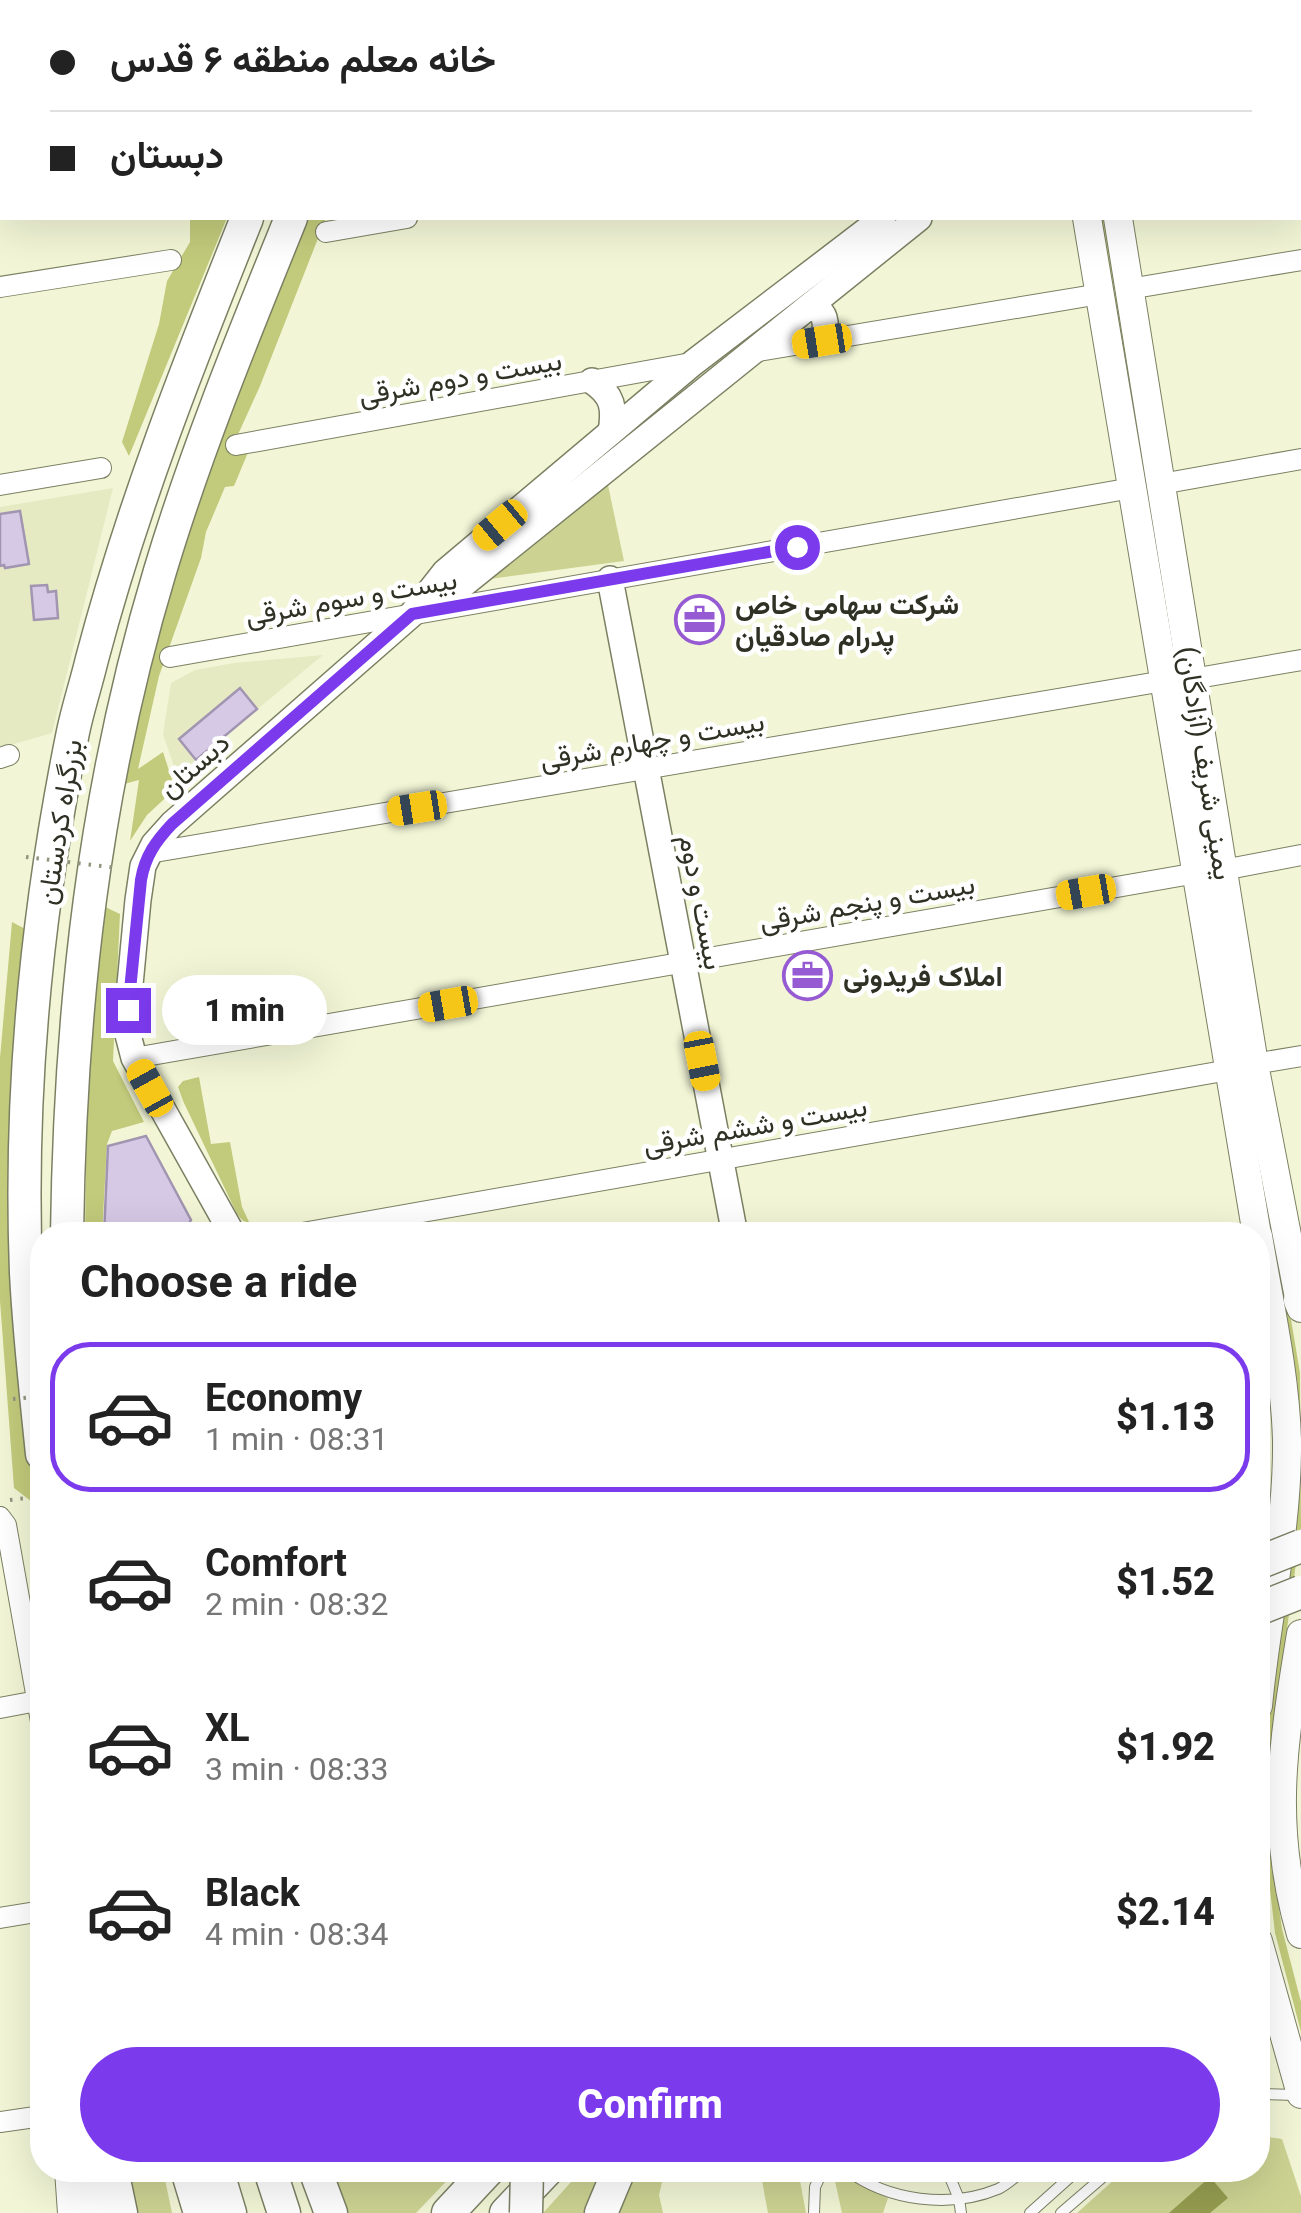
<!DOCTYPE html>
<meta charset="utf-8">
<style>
body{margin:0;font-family:Roboto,Vazirmatn,sans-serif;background:#f2f2f2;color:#222;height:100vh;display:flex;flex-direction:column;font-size:38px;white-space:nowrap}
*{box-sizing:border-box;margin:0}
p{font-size:32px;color:#767676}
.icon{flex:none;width:55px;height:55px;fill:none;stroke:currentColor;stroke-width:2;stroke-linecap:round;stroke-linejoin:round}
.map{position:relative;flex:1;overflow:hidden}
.details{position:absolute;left:30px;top:1222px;width:1240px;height:960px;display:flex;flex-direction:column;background:#fff;border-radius:40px;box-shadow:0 10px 40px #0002}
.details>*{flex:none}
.hud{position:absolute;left:0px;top:0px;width:1302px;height:220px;box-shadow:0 10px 40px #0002;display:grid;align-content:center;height:220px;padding:0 50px;background:#fff}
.end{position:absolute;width:45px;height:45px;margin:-22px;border:12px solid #7c3aed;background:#fff;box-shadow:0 0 0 5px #fff}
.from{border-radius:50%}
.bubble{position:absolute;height:70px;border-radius:35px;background:#fff;box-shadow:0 10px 40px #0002;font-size:32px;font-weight:800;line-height:70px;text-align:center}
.car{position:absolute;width:30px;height:60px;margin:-30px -15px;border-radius:12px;box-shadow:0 0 8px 2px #0007;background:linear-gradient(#f5c518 24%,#345 0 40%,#f5c518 0 76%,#345 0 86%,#f5c518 0)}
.hud b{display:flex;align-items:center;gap:35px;height:95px;font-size:38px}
.hud b+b{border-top:2px solid #e0e0e0}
.hud i{width:25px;height:25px;background:#222}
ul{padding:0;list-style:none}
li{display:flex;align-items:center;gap:30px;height:150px;margin:0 20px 15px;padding:0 30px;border:5px solid transparent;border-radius:40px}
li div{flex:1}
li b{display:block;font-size:38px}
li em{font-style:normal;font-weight:800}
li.active{border-color:#7c3aed}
li>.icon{width:90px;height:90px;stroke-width:1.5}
h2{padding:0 50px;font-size:45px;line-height:120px}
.button{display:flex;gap:20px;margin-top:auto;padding:20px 50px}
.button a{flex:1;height:115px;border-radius:60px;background:#7c3aed;color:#fff;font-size:40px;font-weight:800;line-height:115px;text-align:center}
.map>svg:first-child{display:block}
.built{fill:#e5eac3}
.green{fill:#ccd392}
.forest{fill:#c2ca7b}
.water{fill:#969d50}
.building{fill:#d5c9e6;stroke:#a195b1;stroke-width:2.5}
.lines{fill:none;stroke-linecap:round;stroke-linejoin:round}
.service-casing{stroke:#7c8063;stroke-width:12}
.minor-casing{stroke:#7c8063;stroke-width:22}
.tertiary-casing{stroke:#7c8063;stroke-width:28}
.secondary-casing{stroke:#7c8063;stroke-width:30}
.trunk-casing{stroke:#7c8063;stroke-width:35}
.path{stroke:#92957e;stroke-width:4;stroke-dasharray:2.5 8;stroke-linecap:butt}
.service{stroke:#fff;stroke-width:10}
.minor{stroke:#fff;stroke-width:20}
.tertiary{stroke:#fff;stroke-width:25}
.secondary{stroke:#fff;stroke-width:28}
.trunk{stroke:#fff;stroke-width:32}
.trunk-bridge-casing{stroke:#7c8063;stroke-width:35;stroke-linecap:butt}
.path-bridge{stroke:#92957e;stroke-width:4;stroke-dasharray:2.5 8;stroke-linecap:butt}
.trunk-bridge{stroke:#fff;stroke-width:32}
.route{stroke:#7c3aed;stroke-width:12}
.labels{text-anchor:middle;stroke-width:9;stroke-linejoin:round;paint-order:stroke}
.street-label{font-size:28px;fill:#303125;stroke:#fff}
.poi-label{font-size:28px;font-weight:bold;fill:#303125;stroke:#fff;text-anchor:start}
</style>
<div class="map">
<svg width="1301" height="2213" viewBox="0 0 1301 2213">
<rect width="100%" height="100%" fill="#f2f6d6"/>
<!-- built -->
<g class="built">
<path d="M113,488L52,733L0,748V507Z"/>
<path d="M323,655L196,760L177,775L163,734L171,683L195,670L234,663Z"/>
</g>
<!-- green -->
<g class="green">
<path d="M608,485L624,561L490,579Z"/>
<path d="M1258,2112L1262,2117L1268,2137L1282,2139L1301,2196V2213H1077L1125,2170H1258Z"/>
<path d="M125,2170H163L172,2213H134Z"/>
<path d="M329,2170H457L416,2213H348Z"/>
<path d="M582,2170H610L591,2213H543Z"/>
<path d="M638,2170H665L659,2195L663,2213H617Z"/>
<path d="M760,2170H798L806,2213H768Z"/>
<path d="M835,2170C851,2171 872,2191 888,2198L883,2213H842L833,2172Z"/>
</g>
<!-- forest -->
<g class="forest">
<path d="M190,218H227L129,456L122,442L159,324L167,281L190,242Z"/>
<path d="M308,218H326L260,386L231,450H249L234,486L225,487L206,532L201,558L159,676L138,769L163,752L175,789L147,815L130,841L139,780L124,784L153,639L203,479Z"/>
<path d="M1097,218H1106L1300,1373L1301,1527L1276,1709L1274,1871L1282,1929L1301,2002V2032L1275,1933L1261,1811L1266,1723L1296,1507Z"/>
<path d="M101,905L120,914L113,1061L144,1122L112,1131L107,1144L102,1235H85L87,1103Z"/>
<path d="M12,922L29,931L21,1358L36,1505L14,1488L0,1301V1058Z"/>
<path d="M199,1077L211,1144L230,1142L242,1207L250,1224L242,1220L237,1214L184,1103L178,1087L183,1081Z"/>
</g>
<!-- water -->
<path class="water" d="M1210,2177L1228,2198L1210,2213H1169Z"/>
<!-- building -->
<g class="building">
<path d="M20,511L29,564L5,568L4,565L0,566V514Z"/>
<path d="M47,585L48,592L56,591L58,618L34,620L31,586Z"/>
<path d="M240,688L257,709L196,760L179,739Z"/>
<path d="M146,1136L191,1220L182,1235H104L108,1146Z"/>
</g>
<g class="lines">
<defs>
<g id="service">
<path d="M1258,2022L1273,2004"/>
<path d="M1258,2094L1296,2095"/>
<path d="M847,2170C888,2201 950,2209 998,2189C1007,2185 1016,2176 1024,2170"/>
<path d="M947,2170L959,2199L961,2213"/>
<path d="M814,2213L815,2187L823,2170"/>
<path d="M1030,2213L1078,2170"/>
<path d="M1061,2213L1111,2170"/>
</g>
<g id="minor">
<path d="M1300,63H1301"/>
<path d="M0,87L2,86"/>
<path d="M326,232L407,218"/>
<path d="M0,287L171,260"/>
<path d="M1129,289L1301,260"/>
<path d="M752,352L1100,294"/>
<path d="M236,445L691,363"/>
<path d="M1161,484L1301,459"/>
<path d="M0,485L101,468"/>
<path d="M170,657L1132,488"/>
<path d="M1192,679L1301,660"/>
<path d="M0,758L9,755"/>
<path d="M149,853L1164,681"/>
<path d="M1223,870L1301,855"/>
<path d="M134,1058L1197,873"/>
<path d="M1254,1064L1301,1056"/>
<path d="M291,1235L1229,1070"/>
<path d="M0,1517L6,1525L42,1727"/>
<path d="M0,1708L37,1701"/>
<path d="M0,1918L42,1911"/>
<path d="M0,2122L42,2116"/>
<path d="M65,2170L68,2213"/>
</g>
<g id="tertiary">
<path d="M422,0L424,2"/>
<path d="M497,0V2"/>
<path d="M474,2L477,0"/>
<path d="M642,2L656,0"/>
<path d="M806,309C827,305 828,326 822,341"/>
<path d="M592,381C613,395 615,408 611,432"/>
<path d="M610,579L735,1235"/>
<path d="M421,609L460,587L919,218"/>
<path d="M233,1235L134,1058L126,1027L138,900L143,866L154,844L172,824L412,614L445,572L693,363L883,218"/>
</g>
<g id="secondary">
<path d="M1050,0L1051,2"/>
<path d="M1083,0L1084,2"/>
<path d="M1087,218L1257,1235"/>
<path d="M1118,218L1254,1064L1301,1308"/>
<path d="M1258,1236C1269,1303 1285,1372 1287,1440C1288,1530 1266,1618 1258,1706"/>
<path d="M1301,1634C1283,1743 1269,1826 1301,1934"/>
<path d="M1258,1941L1301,2094"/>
</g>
<g id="trunk">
<path d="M333,2L334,0"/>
<path d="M379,2L380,0"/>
<path d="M67,1235C70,1008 94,790 160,571C196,451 244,334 291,218"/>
<path d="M1300,1300L1301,1303"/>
<path d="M42,1454C36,1394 29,1333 26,1273C19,1093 37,909 73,732C78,708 86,684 92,659C132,507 189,363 247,218"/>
<path d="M89,2170L93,2213"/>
<path d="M112,2170L121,2213"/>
<path d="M187,2170L200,2213"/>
<path d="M217,2170L230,2213"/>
<path d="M270,2170L284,2213"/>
<path d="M315,2170L331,2213"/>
<path d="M448,2213L488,2170"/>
<path d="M506,2213L547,2170"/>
<path d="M601,2213L619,2170"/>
</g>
</defs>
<!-- service casing -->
<use href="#service" class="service-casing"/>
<!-- minor casing -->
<use href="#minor" class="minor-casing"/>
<!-- tertiary casing -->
<use href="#tertiary" class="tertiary-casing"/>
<!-- secondary casing -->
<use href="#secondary" class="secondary-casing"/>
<!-- trunk casing -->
<use href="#trunk" class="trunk-casing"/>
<!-- path -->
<path class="path" d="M10,1500L42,1496"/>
<!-- service -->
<use href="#service" class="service"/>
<!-- minor -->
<use href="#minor" class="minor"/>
<!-- tertiary -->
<use href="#tertiary" class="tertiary"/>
<!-- secondary -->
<use href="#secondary" class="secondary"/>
<!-- trunk -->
<use href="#trunk" class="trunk"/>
<defs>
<g id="trunk-bridge">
<path d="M1258,1563L1301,1546"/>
<path d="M1258,1609L1301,1592"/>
<path d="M526,2213L527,2170"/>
</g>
</defs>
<!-- trunk-bridge casing -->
<use href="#trunk-bridge" class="trunk-bridge-casing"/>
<!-- path-bridge -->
<g class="path-bridge">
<path d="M26,857L118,868"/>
<path d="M13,1399L42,1396"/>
</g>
<!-- trunk-bridge -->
<use href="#trunk-bridge" class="trunk-bridge"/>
</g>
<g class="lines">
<!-- route -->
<path class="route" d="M128,1010L141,880C145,856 156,841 172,824L412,614L797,547"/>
</g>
<!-- icons -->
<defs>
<symbol id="office-ring" viewBox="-11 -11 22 22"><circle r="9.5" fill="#fff" stroke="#965bd2" stroke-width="1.5"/><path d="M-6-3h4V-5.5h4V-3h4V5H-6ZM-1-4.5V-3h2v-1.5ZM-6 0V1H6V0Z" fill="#965bd2"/></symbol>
</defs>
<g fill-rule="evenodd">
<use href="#office-ring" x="672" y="592" width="55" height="55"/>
<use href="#office-ring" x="780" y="948" width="55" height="55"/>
</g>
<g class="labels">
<!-- street labels -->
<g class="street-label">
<text transform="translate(460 377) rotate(-10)" y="10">بیست و دوم شرقی</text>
<text transform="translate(351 597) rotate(-10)" y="10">بیست و سوم شرقی</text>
<text transform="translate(652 740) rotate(-10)" y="10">بیست و چهارم شرقی</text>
<text transform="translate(1206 763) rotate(81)" y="10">یمینی شریف (آزادگان)</text>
<text transform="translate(194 765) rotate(-41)" y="10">دبستان</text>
<text transform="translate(59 822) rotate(-81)" y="10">بزرگراه کردستان</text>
<text transform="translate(702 902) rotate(79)" y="10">بیست و دوم</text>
<text transform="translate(867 902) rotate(-10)" y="10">بیست و پنجم شرقی</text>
<text transform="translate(755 1125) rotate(-10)" y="10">بیست و ششم شرقی</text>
</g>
<!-- poi labels -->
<g class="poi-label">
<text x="735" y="614">شرکت سهامی خاص<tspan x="735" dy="32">پدرام صادقیان</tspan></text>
<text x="843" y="986">املاک فریدونی</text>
</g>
</g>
</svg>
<i class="end from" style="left:797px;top:547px"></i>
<i class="end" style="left:128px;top:1010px"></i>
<div class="bubble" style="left:162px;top:975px;width:165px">1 min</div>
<i class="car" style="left:822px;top:341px;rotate:261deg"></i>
<i class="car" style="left:500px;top:525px;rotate:230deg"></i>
<i class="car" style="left:417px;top:808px;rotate:261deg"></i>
<i class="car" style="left:1086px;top:892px;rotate:260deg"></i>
<i class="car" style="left:448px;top:1004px;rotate:260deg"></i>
<i class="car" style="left:702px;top:1061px;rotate:169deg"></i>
<i class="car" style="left:150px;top:1088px;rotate:331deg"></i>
<div class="hud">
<b><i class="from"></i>خانه معلم منطقه ۶ قدس</b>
<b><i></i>دبستان</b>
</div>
<section class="details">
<h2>Choose a ride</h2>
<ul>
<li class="active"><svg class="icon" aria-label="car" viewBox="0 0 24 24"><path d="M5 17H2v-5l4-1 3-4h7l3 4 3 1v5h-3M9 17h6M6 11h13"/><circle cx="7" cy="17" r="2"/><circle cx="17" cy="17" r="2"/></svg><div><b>Economy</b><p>1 min · 08:31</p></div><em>$1.13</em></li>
<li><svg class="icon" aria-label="car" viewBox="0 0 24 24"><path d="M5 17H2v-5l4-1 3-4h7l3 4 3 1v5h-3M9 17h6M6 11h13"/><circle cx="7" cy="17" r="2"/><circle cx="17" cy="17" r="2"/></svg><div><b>Comfort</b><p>2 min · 08:32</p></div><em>$1.52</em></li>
<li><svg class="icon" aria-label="car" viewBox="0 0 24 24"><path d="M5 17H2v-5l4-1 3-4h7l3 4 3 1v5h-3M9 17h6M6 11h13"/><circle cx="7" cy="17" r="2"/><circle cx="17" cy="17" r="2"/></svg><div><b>XL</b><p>3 min · 08:33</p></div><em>$1.92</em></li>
<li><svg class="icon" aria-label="car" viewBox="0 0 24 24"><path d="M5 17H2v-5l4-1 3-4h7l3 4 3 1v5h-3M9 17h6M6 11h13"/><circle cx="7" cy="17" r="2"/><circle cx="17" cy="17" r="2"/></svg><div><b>Black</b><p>4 min · 08:34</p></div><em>$2.14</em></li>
</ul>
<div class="button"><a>Confirm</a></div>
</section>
</div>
